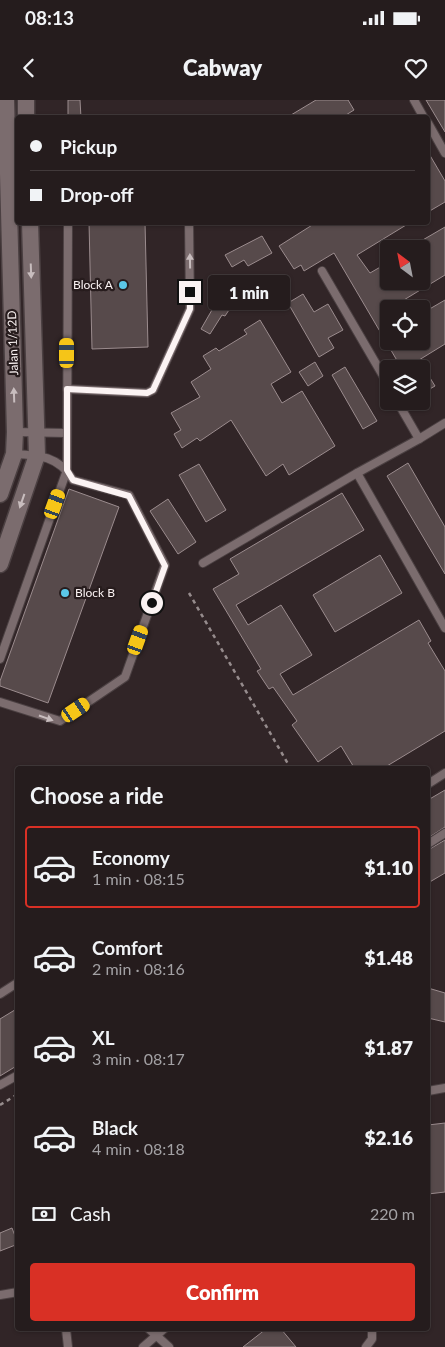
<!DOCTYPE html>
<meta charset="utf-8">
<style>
body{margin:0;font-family:Lato,sans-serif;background:#2d2526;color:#f1f3f6;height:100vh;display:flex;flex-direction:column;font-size:19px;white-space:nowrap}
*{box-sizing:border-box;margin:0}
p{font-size:16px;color:#a3a1a4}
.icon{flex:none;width:28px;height:28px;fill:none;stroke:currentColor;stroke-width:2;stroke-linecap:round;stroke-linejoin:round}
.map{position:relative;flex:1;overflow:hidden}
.details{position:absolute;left:15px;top:666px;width:415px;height:565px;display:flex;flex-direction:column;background:#251c1d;border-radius:5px;box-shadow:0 1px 4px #0004,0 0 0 1px #423a3b}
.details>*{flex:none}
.banner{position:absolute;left:15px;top:15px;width:415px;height:110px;border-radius:5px;box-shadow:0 1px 4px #0004,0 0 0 1px #423a3b;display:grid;align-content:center;height:110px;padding:0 15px;background:#251c1d}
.needle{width:32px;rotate:328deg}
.controls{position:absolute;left:380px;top:140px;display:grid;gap:10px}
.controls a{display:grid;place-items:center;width:50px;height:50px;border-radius:5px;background:#251c1d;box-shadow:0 1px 4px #0004,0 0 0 1px #423a3b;font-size:25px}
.end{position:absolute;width:22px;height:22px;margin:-11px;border:6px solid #fbf3f3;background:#111;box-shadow:0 0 0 2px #111}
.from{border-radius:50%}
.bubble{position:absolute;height:35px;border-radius:5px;background:#251c1d;box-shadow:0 1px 4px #0004,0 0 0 1px #423a3b;font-size:16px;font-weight:800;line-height:35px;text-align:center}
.car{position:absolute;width:15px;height:30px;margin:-15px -8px;border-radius:6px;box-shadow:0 0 4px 1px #0007;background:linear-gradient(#f5c518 24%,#345 0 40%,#f5c518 0 76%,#345 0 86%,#f5c518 0)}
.banner b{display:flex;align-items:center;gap:18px;height:48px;font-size:19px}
.banner b+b{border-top:1px solid #423a3b}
.banner i{width:12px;height:12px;background:#f1f3f6}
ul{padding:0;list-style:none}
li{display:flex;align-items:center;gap:15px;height:82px;margin:0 10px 8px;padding:0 5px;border:2px solid transparent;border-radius:5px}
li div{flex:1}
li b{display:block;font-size:19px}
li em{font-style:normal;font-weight:800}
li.on{border-color:#d93025}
li>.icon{width:45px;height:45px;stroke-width:1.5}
h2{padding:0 15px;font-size:22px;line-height:60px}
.pay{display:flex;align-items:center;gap:12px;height:55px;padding:0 15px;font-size:19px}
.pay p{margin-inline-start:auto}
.primary-button{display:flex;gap:10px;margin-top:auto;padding:10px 15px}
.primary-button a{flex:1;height:58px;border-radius:5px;background:#d93025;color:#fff;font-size:20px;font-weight:800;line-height:58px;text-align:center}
.status{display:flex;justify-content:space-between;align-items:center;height:35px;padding:0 25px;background:#251c1d;direction:ltr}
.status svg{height:14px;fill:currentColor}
header{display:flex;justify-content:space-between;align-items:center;height:65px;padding:0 15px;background:#251c1d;font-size:22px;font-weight:800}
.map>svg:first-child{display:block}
.building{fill:#574a4b;stroke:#9b8c8e}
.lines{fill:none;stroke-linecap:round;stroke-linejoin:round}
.service-casing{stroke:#4b4042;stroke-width:10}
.minor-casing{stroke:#4b4042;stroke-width:19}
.path{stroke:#968c8d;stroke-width:2.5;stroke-dasharray:4 4;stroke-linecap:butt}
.service{stroke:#7b6c6e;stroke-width:8}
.minor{stroke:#7b6c6e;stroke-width:16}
.oneway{fill:#c8bdbe}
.route{stroke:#fbf3f3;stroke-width:6}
.poi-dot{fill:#5bc7e7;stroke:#271c1d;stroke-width:2}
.labels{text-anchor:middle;stroke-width:4.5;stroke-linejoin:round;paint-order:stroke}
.poi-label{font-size:12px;fill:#fbf3f3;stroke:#271c1d;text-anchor:end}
.street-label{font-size:12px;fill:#fbf3f3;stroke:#271c1d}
</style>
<div class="status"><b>08:13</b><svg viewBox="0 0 49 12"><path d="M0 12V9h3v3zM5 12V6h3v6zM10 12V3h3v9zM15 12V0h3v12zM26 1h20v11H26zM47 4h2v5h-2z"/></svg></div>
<header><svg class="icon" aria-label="back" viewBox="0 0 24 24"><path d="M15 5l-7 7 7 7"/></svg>Cabway<svg class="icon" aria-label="heart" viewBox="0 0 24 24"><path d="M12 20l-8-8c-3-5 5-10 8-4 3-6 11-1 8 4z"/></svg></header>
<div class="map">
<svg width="445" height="1247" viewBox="0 0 445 1247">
<rect width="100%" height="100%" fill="#312527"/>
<!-- building -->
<g class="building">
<path d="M68,0H80L81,18H68Z"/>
<path d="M316,0H348L354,10L341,18H286Z"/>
<path d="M426,0H445V32Z"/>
<path d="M428,52L445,81V102L428,112Z"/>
<path d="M89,122H145L148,247L92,249Z"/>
<path d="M317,122H411L357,155L370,173L389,162V181H421V141L445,127V175L389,209V241H421V214L445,200V244L419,260L435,286L421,294V269H402L334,153L304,171L301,165L294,169L279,146Z"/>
<path d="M262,136L272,153L248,166L244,160L232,167L225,155Z"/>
<path d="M303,194L314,212L328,204L343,230L328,238L334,248L319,257L288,203Z"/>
<path d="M220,196L233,204L225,216L222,215L210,234L201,229Z"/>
<path d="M260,220L291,272L271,284L282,303L302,291L335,346L289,375L283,364L266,376L231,320L200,341L197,338L182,348L174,334L181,330L171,313L200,297L191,282L211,269L203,256L216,248L219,251L247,234L244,230Z"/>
<path d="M315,262L323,276L308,286L299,272Z"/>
<path d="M345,267L377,321L363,329L332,275Z"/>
<path d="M408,363L445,427V474L387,376Z"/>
<path d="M199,364L226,410L206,422L179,375Z"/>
<path d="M69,389L119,407L48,603L0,586V581Z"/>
<path d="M342,393L364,430L236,505L248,525L281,505L312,555L280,574L293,595L419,520L431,541L428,543L445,571V631L382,669H355L341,646L318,662L292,625L297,621L273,587L269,589L257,571L261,569L213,489L239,474L230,459Z"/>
<path d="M168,399L196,442L178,454L150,411Z"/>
<path d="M380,455L402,493L335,532L313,495Z"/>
<path d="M445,690V727L428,738V700Z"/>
<path d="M445,740V773L428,783V750Z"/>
<path d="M428,888L445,893V922L428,918Z"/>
<path d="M18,908V965L0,976V919Z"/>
<path d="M445,1023V1092L428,1094V1025Z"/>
<path d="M12,1128L18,1144L0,1151V1133Z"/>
<path d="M266,1229H281L296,1247H243Z"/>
</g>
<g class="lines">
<defs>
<g id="service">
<path d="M414,0L424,18"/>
<path d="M428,23L445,53"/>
<path d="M322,171L389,286"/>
<path d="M67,289L147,293L153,290L190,209L189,122"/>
<path d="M397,301L419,339"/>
<path d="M15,332L67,333"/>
<path d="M357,373L445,528"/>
<path d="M203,463L357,373L419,339L445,323"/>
<path d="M0,559L67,370L68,122"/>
<path d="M0,602L60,621L125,577L165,465L129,395L73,380C59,356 39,355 14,354"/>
<path d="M428,684L445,673"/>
<path d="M428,744L445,733"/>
<path d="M0,894L17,883"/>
<path d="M0,985L18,975"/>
<path d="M428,991L445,988"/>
<path d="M0,1195L18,1192"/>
<path d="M66,1229L68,1247"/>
<path d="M149,1229L169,1247"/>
<path d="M143,1247L164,1229"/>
<path d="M366,1247L372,1239V1229"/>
</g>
<g id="minor">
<path d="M26,0V18"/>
<path d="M0,394L14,354L15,332L6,0"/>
<path d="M0,464L37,355L30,122"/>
</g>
</defs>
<!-- service casing -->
<use href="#service" class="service-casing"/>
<!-- minor casing -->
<use href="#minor" class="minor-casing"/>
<!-- path -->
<g class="path">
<path d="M189,493L291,669"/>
<path d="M0,1005L18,994"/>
</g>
<!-- service -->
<use href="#service" class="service"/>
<!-- minor -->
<use href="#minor" class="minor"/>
</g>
<!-- one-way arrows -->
<defs><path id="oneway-solid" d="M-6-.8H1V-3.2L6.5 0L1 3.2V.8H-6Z" transform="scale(1.25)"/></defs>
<g class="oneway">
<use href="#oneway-solid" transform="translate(190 161) rotate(-91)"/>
<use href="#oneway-solid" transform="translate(31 171) rotate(88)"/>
<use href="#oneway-solid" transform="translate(14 295) rotate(-92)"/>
<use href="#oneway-solid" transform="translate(22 401) rotate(109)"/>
<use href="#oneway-solid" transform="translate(46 618) rotate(19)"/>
</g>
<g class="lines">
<!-- route -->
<path class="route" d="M152,503L165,466L129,396L73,380L67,370V289L147,293L153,290L190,209V192"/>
</g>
<!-- markers -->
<g class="poi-dot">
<circle cx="123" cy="185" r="5"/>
<circle cx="65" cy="493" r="5"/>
</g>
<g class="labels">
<!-- poi labels -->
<g class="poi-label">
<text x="113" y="189">Block A</text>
<text x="75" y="497" text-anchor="start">Block B</text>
</g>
<!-- street labels -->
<g class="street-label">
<text transform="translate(13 243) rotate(-92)" y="4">Jalan 1/12D</text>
</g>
</g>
</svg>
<div class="controls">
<a><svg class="needle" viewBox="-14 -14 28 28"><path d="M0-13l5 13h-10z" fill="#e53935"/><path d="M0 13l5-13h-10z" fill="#a3a1a4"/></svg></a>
<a><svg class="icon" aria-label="locate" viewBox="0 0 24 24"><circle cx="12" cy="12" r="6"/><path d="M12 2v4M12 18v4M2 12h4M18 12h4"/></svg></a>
<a><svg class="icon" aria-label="layers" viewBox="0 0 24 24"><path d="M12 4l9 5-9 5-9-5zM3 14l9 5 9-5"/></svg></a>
</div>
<i class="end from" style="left:152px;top:503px"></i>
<i class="end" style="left:190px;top:192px"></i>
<div class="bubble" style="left:208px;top:175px;width:82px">1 min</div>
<i class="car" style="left:67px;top:253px;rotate:0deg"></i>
<i class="car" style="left:55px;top:404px;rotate:20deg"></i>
<i class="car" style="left:138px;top:540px;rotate:20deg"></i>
<i class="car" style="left:76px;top:610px;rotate:56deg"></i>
<div class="banner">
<b><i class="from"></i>Pickup</b>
<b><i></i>Drop-off</b>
</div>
<section class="details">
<h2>Choose a ride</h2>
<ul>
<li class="on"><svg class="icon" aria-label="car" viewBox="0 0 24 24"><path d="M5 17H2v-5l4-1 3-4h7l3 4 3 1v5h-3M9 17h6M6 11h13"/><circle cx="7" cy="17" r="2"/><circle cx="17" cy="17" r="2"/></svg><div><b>Economy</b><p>1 min · 08:15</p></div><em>$1.10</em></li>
<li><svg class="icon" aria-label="car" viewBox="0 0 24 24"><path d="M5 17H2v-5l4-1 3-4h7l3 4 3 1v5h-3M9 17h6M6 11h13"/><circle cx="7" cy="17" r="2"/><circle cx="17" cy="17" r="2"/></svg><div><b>Comfort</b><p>2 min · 08:16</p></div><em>$1.48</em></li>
<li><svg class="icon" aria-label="car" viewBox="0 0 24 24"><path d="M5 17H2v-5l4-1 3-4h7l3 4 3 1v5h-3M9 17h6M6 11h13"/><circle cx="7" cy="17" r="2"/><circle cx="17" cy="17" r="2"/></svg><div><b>XL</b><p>3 min · 08:17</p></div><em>$1.87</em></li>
<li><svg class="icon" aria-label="car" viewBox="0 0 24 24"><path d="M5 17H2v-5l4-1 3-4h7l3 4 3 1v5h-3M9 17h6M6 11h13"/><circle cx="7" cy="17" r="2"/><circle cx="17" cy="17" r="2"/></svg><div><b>Black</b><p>4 min · 08:18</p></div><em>$2.16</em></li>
</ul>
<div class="pay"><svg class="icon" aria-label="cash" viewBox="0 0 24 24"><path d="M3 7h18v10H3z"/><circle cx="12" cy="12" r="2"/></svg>Cash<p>220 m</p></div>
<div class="primary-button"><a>Confirm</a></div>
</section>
</div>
